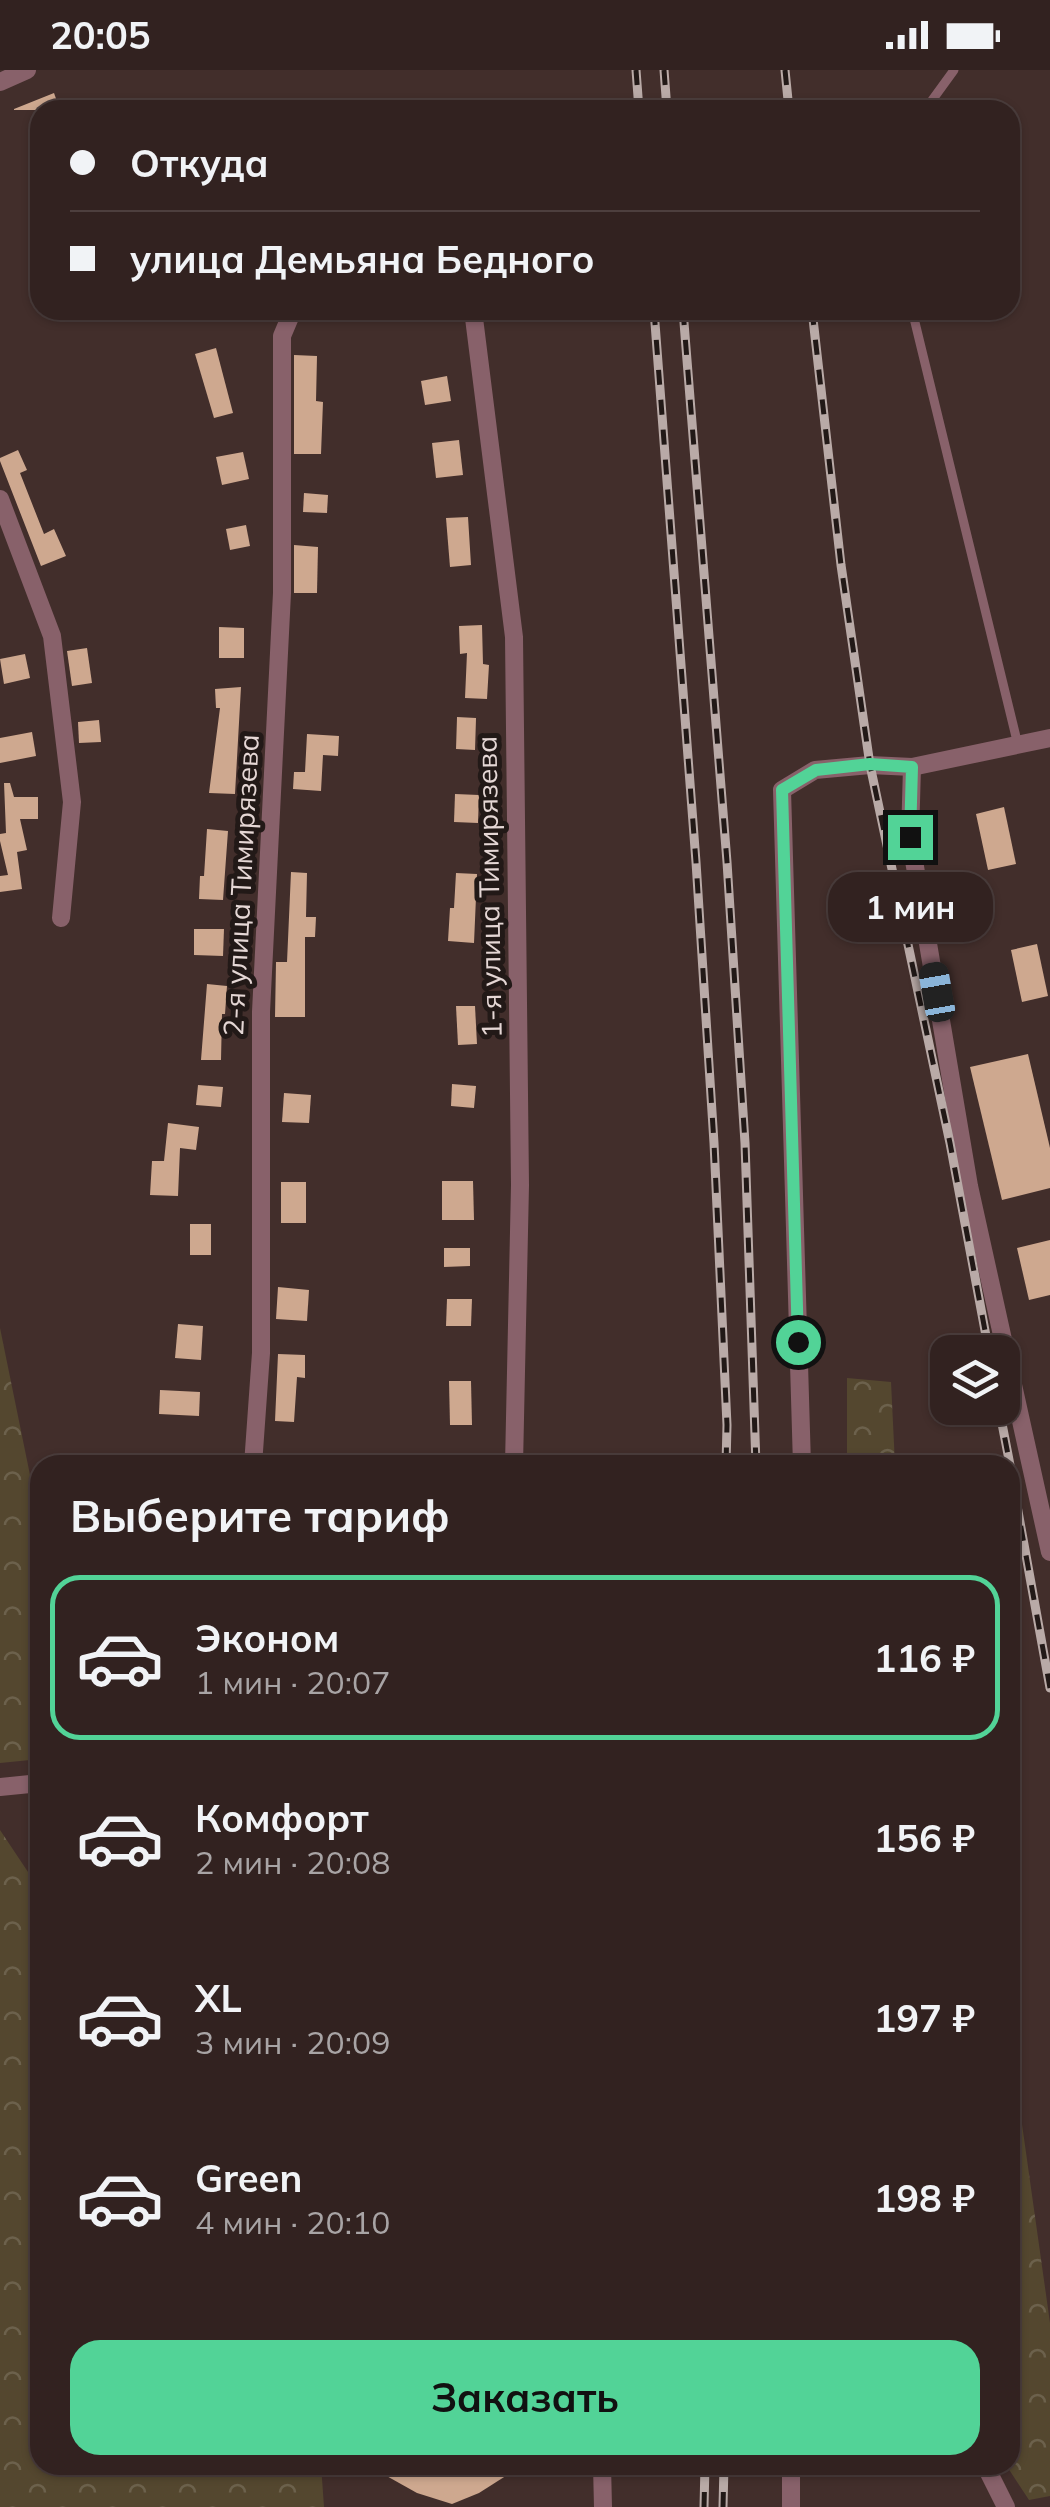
<!DOCTYPE html>
<html lang="ru">
<meta charset="utf-8">
<style>
body{margin:0;font-family:Mulish,sans-serif;background:#3d2f2d;color:#f1f3f6;height:100vh;display:flex;flex-direction:column;font-size:38px;white-space:nowrap}
*{box-sizing:border-box;margin:0}
p{font-size:32px;color:#a8a4a5}
.icon{flex:none;width:55px;height:55px;fill:none;stroke:currentColor;stroke-width:2;stroke-linecap:round;stroke-linejoin:round}
.map{position:relative;flex:1;overflow:hidden}
.drawer{position:absolute;left:30px;top:1385px;width:990px;height:1020px;display:flex;flex-direction:column;background:#322220;border-radius:30px;box-shadow:0 2px 8px #0004,0 0 0 2px #4d3f3e}
.drawer>*{flex:none}
.banner{position:absolute;left:30px;top:30px;width:990px;height:220px;border-radius:30px;box-shadow:0 2px 8px #0004,0 0 0 2px #4d3f3e;display:grid;align-content:center;height:220px;padding:0 40px;background:#322220}
.fabs{position:absolute;left:930px;top:1265px;display:grid;gap:20px}
.fabs a{display:grid;place-items:center;width:90px;height:90px;border-radius:20px;background:#322220;box-shadow:0 2px 8px #0004,0 0 0 2px #4d3f3e;font-size:50px}
.end{position:absolute;width:45px;height:45px;margin:-22px;border:12px solid #52d397;background:#111;box-shadow:0 0 0 5px #111}
.from{border-radius:50%}
.bubble{position:absolute;height:70px;border-radius:30px;background:#322220;box-shadow:0 2px 8px #0004,0 0 0 2px #4d3f3e;font-size:32px;font-weight:700;line-height:70px;text-align:center}
.car{position:absolute;width:30px;height:60px;margin:-30px -15px;border-radius:12px;box-shadow:0 0 8px 2px #0007;background:linear-gradient(#222 24%,#8ab4d8 0 40%,#222 0 76%,#8ab4d8 0 86%,#222 0)}
.banner b{display:flex;align-items:center;gap:35px;height:95px;font-size:38px}
.banner b+b{border-top:2px solid #4d3f3e}
.banner i{width:25px;height:25px;background:#f1f3f6}
ul{padding:0;list-style:none}
li{display:flex;align-items:center;gap:30px;height:165px;margin:0 20px 15px;padding:0 20px;border:5px solid transparent;border-radius:30px}
li div{flex:1}
li b{display:block;font-size:38px}
li em{font-style:normal;font-weight:700}
li.selected{border-color:#52d397}
li>.icon{width:90px;height:90px;stroke-width:1.5}
h2{padding:0 40px;font-size:45px;line-height:120px}
.primary-button{display:flex;gap:20px;margin-top:auto;padding:20px 40px}
.primary-button a{flex:1;height:115px;border-radius:30px;background:#52d397;color:#111;font-size:40px;font-weight:700;line-height:115px;text-align:center}
.status{display:flex;justify-content:space-between;align-items:center;height:70px;padding:0 50px;background:#322220;direction:ltr}
.status svg{height:28px;fill:currentColor}
.map>svg:first-child{display:block}
.forest{fill:url(#forest-crowns)}
.building{fill:#cea88f}
.lines{fill:none;stroke-linecap:round;stroke-linejoin:round}
.lane{stroke:#88616a;stroke-width:9}
.street{stroke:#88616a;stroke-width:18}
.rail-casing{stroke:#b9aaa7;stroke-width:9}
.rail{stroke:#221917;stroke-width:5;stroke-dasharray:15;stroke-linecap:butt}
.route{stroke:#52d397;stroke-width:12}
.labels{text-anchor:middle;stroke-width:10;stroke-linejoin:round;paint-order:stroke}
.street-label{font-size:28px;fill:#e5d7d5;stroke:#221917}
</style>
<div class="status"><b>20:05</b><svg viewBox="0 0 49 12"><path d="M0 12V9h3v3zM5 12V6h3v6zM10 12V3h3v9zM15 12V0h3v12zM26 1h20v11H26zM47 4h2v5h-2z"/></svg></div>
<div class="map">
<svg width="1050" height="2437" viewBox="0 0 1050 2437">
<defs>
<pattern id="forest-crowns" width="20" height="18" patternUnits="userSpaceOnUse" patternTransform="scale(2.5)"><rect width="20" height="18" fill="#54472f"/><path d="M2 6a3 3 0 1 1 6 0M12 15a3 3 0 1 1 6 0" fill="none" stroke="#6c614c"/></pattern>
</defs>
<rect width="100%" height="100%" fill="#422e2b"/>
<!-- forest -->
<g class="forest">
<path d="M0,1258L40,1454V1689L0,1693Z"/>
<path d="M847,1308L891,1312L895,1395H847Z"/>
<path d="M0,1760L34,1811L40,1839V2395H321L324,2437H0Z"/>
<path d="M1010,1938L1019,2033L1050,2253V2426L1029,2430L1006,2395H1010Z"/>
</g>
<!-- building -->
<g class="building">
<path d="M54,23L60,40H14V39Z"/>
<path d="M216,278L233,343L214,348L195,284Z"/>
<path d="M294,285L317,286L316,331L323,332L321,384H294Z"/>
<path d="M447,306L451,331L425,335L421,311Z"/>
<path d="M459,370L463,405L436,408L432,373Z"/>
<path d="M18,380L27,400L20,403L44,464L54,459L66,486L41,496L0,391V388Z"/>
<path d="M243,382L249,409L222,415L216,387Z"/>
<path d="M304,423L328,425L327,443L303,442Z"/>
<path d="M468,447L471,495L450,497L446,448Z"/>
<path d="M246,455L250,476L230,480L226,459Z"/>
<path d="M294,475L318,477L317,523H294Z"/>
<path d="M482,555L483,594L489,595L487,629L465,628L467,583L460,584L459,556Z"/>
<path d="M219,557L244,558V588H219Z"/>
<path d="M87,578L92,613L72,616L67,581Z"/>
<path d="M25,584L30,608L4,614L0,589Z"/>
<path d="M241,617L235,724L209,723L220,638H216L215,619Z"/>
<path d="M457,647L476,648L475,680L456,679Z"/>
<path d="M99,650L101,672L79,673L78,652Z"/>
<path d="M32,662L36,686L0,693V668Z"/>
<path d="M307,664L339,666L338,686L323,685L321,721L293,719L294,702H305Z"/>
<path d="M4,713H10L14,727H38V749H20L27,780L17,782L22,819L0,822V806L8,805L0,771V764L6,763Z"/>
<path d="M455,724L479,725L478,753L454,752Z"/>
<path d="M1004,737L1016,794L988,800L976,744Z"/>
<path d="M207,759L228,761L223,830L199,829L200,806H204Z"/>
<path d="M291,802L307,803L306,847H316L315,867H305V947H275L276,892H287Z"/>
<path d="M456,803L477,804L474,873L448,871L450,838H454Z"/>
<path d="M194,859H224L223,886L194,885Z"/>
<path d="M1037,874L1048,926L1022,932L1011,880Z"/>
<path d="M207,914L227,916L225,944H222L221,990H201Z"/>
<path d="M456,936H475L477,974L458,975Z"/>
<path d="M1028,984L1050,1078V1118L1002,1130L970,997Z"/>
<path d="M452,1014L476,1016L474,1038L451,1036Z"/>
<path d="M198,1015L223,1017L221,1037L196,1035Z"/>
<path d="M284,1023L311,1025L309,1053L282,1052Z"/>
<path d="M168,1053L199,1057L196,1080L180,1078L178,1126L150,1125L152,1091H164Z"/>
<path d="M442,1111H473L474,1150H442Z"/>
<rect x="281" y="1112" width="25" height="41"/>
<rect x="190" y="1154" width="21" height="31"/>
<path d="M1050,1170V1225L1029,1230L1017,1178Z"/>
<path d="M444,1178H470V1196L444,1197Z"/>
<path d="M278,1217L309,1220L307,1251L276,1249Z"/>
<path d="M447,1229H472L471,1256H446Z"/>
<path d="M178,1254L203,1256L201,1290L175,1288Z"/>
<path d="M278,1284L305,1285V1308L297,1307L294,1352L275,1351Z"/>
<path d="M449,1311H471L472,1355H450Z"/>
<path d="M160,1320L200,1322L199,1346L159,1344Z"/>
<path d="M367,2395H523L479,2423L452,2434L417,2423Z"/>
</g>
<g class="lines">
<!-- lane -->
<g class="lane">
<path d="M925,40L954,0"/>
<path d="M912,240L1018,675"/>
</g>
<!-- street -->
<g class="street">
<path d="M0,12L27,0"/>
<path d="M475,40V38"/>
<path d="M473,240L514,567L520,1115L514,1395"/>
<path d="M0,429L52,566L72,732L61,848"/>
<path d="M912,697L910,767L969,1116L1050,1482"/>
<path d="M253,1395L261,1283V942L282,523V266L293,240"/>
<path d="M802,1395L782,720L815,700L870,695L912,697L1050,668"/>
<path d="M0,1717L40,1713"/>
<path d="M602,2395L603,2437"/>
<path d="M985,2395L1006,2437"/>
<path d="M791,2437V2395"/>
</g>
<defs>
<g id="rail">
<path d="M636,0L639,40"/>
<path d="M664,0L667,40"/>
<path d="M785,0L789,40"/>
<path d="M654,240L696,792L714,1073L727,1355L726,1395"/>
<path d="M683,240L727,792L745,1073L756,1395"/>
<path d="M812,240L841,495L870,695L950,1073L989,1282"/>
<path d="M999,1338L1010,1395"/>
<path d="M1010,1397L1050,1618"/>
<path d="M704,2437L705,2395"/>
<path d="M723,2437L724,2395"/>
</g>
</defs>
<!-- rail casing -->
<use href="#rail" class="rail-casing"/>
<!-- rail -->
<use href="#rail" class="rail"/>
</g>
<g class="lines">
<!-- route -->
<path class="route" d="M798,1272L782,720L816,700L870,694L912,697L910,767"/>
</g>
<g class="labels">
<!-- street labels -->
<g class="street-label">
<text transform="translate(241 815) rotate(-87)" y="10">2-я улица Тимирязева</text>
<text transform="translate(489 817) rotate(-91)" y="10">1-я улица Тимирязева</text>
</g>
</g>
</svg>
<div class="fabs">
<a><svg class="icon" aria-label="layers" viewBox="0 0 24 24"><path d="M12 4l9 5-9 5-9-5zM3 14l9 5 9-5"/></svg></a>
</div>
<i class="end from" style="left:798px;top:1272px"></i>
<i class="end" style="left:910px;top:767px"></i>
<div class="bubble" style="left:828px;top:802px;width:165px">1 мин</div>
<i class="car" style="left:937px;top:922px;rotate:350deg"></i>
<div class="banner">
<b><i class="from"></i>Откуда</b>
<b><i></i>улица Демьяна Бедного</b>
</div>
<section class="drawer">
<h2>Выберите тариф</h2>
<ul>
<li class="selected"><svg class="icon" aria-label="car" viewBox="0 0 24 24"><path d="M5 17H2v-5l4-1 3-4h7l3 4 3 1v5h-3M9 17h6M6 11h13"/><circle cx="7" cy="17" r="2"/><circle cx="17" cy="17" r="2"/></svg><div><b>Эконом</b><p>1 мин · 20:07</p></div><em>116 ₽</em></li>
<li><svg class="icon" aria-label="car" viewBox="0 0 24 24"><path d="M5 17H2v-5l4-1 3-4h7l3 4 3 1v5h-3M9 17h6M6 11h13"/><circle cx="7" cy="17" r="2"/><circle cx="17" cy="17" r="2"/></svg><div><b>Комфорт</b><p>2 мин · 20:08</p></div><em>156 ₽</em></li>
<li><svg class="icon" aria-label="car" viewBox="0 0 24 24"><path d="M5 17H2v-5l4-1 3-4h7l3 4 3 1v5h-3M9 17h6M6 11h13"/><circle cx="7" cy="17" r="2"/><circle cx="17" cy="17" r="2"/></svg><div><b>XL</b><p>3 мин · 20:09</p></div><em>197 ₽</em></li>
<li><svg class="icon" aria-label="car" viewBox="0 0 24 24"><path d="M5 17H2v-5l4-1 3-4h7l3 4 3 1v5h-3M9 17h6M6 11h13"/><circle cx="7" cy="17" r="2"/><circle cx="17" cy="17" r="2"/></svg><div><b>Green</b><p>4 мин · 20:10</p></div><em>198 ₽</em></li>
</ul>
<div class="primary-button"><a>Заказать</a></div>
</section>
</div>
